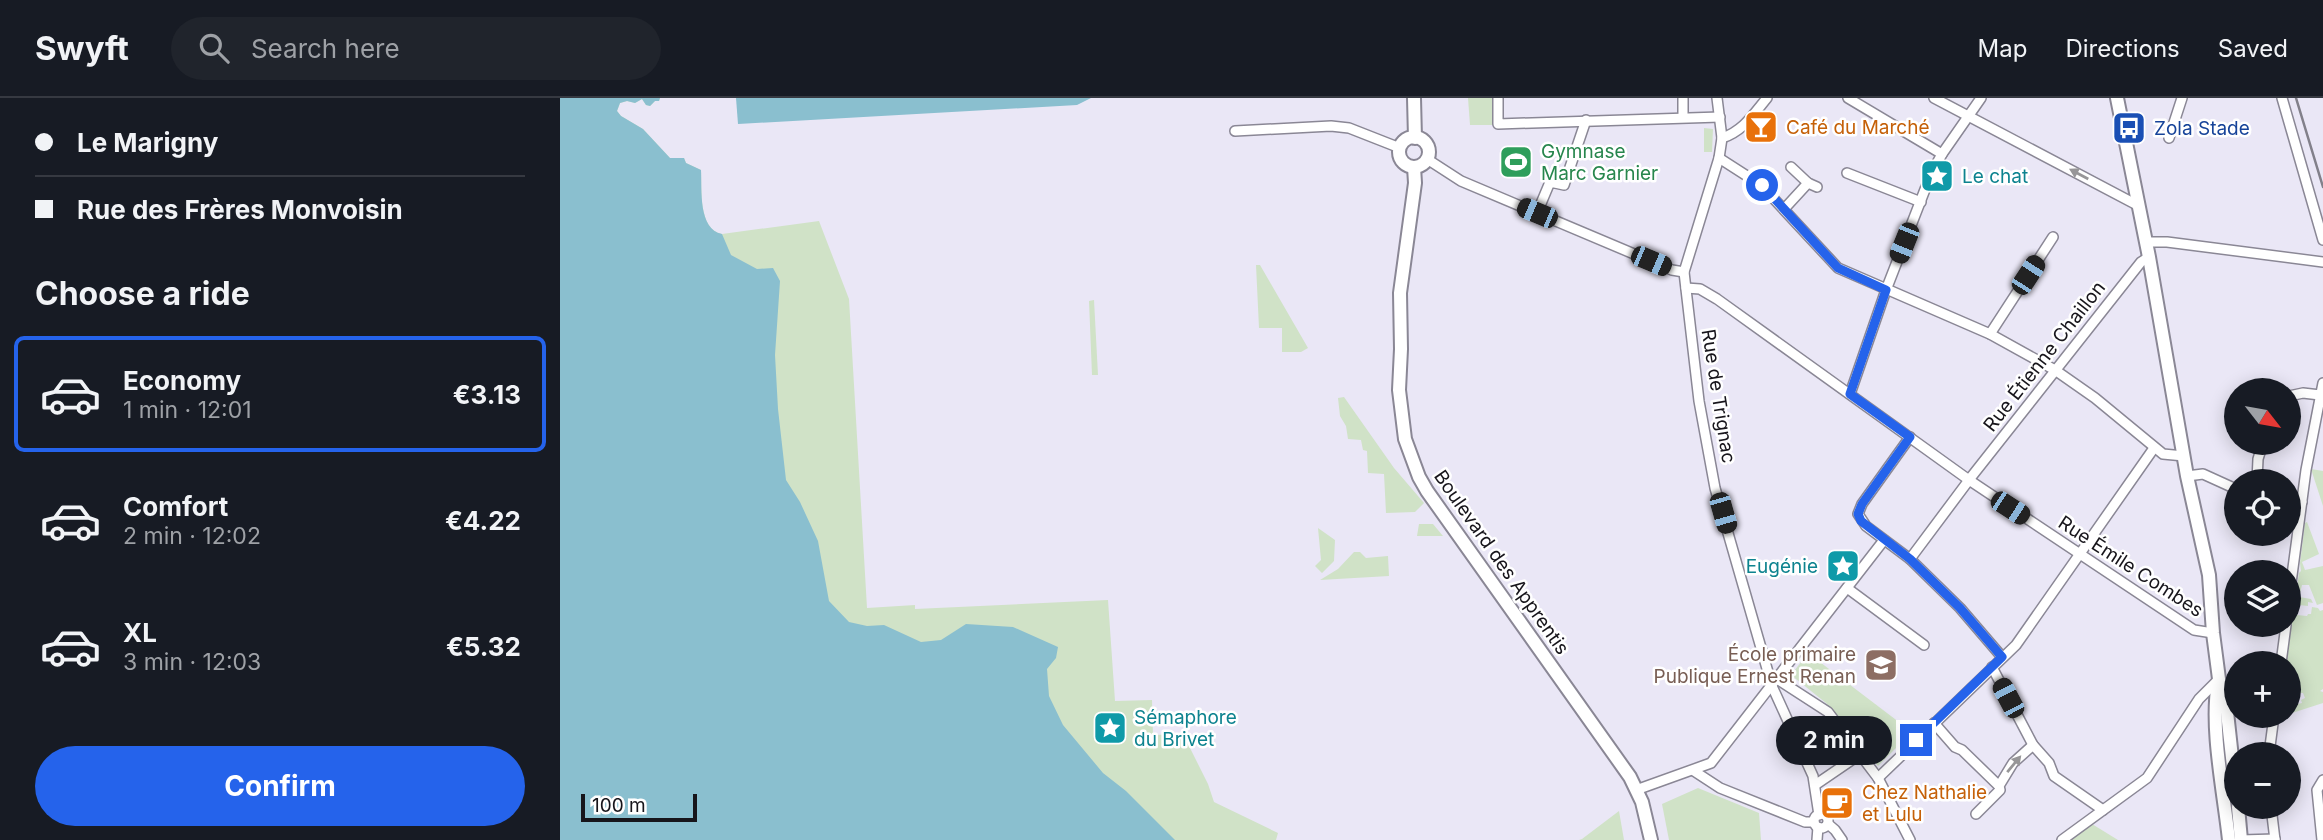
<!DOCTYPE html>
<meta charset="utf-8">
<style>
body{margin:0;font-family:Inter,sans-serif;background:#20242c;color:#f1f3f6;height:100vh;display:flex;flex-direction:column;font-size:26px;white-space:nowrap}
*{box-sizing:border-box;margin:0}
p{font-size:23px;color:#9ea1a6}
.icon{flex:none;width:38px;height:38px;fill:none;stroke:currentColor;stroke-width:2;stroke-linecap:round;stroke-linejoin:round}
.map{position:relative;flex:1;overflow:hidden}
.details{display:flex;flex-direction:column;background:#171b24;width:560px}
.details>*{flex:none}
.banner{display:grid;align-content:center;height:154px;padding:0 35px;background:#171b24}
.needle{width:46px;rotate:121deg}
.fabs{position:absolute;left:1664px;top:280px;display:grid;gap:14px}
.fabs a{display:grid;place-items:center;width:77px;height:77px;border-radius:50%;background:#171b24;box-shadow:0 4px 18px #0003;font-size:35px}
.scale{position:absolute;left:21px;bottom:18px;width:116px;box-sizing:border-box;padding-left:7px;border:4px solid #17151b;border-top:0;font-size:19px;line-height:24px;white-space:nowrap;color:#17151b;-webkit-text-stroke:5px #fff;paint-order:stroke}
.end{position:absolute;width:32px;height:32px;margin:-16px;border:9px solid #2563eb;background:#fff;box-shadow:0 0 0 4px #fff}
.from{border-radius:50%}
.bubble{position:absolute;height:49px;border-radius:24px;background:#171b24;box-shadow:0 4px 18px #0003;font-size:23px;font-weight:700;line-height:49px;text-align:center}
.car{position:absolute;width:21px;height:42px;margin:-21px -10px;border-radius:9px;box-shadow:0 0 5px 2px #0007;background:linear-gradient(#222 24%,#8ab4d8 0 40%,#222 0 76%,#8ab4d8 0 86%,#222 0)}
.banner b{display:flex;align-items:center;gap:24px;height:66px;font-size:26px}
.banner b+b{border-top:2px solid #363941}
.banner i{width:18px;height:18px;background:#f1f3f6}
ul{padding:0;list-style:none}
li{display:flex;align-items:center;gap:21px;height:116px;margin:0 14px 10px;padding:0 21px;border:4px solid transparent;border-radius:10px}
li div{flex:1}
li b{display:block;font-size:26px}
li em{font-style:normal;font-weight:700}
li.active{border-color:#2563eb}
li>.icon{width:63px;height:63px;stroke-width:1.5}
h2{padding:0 35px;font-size:32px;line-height:84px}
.primary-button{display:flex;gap:14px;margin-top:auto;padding:14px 35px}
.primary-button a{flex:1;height:80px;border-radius:42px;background:#2563eb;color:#fff;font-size:28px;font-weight:700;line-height:80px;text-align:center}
header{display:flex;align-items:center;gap:42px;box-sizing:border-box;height:98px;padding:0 35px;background:#171b24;border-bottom:2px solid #363941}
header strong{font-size:33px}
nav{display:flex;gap:38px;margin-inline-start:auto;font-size:24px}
.search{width:490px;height:63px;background:#20242c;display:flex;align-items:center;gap:18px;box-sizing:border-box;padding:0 24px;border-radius:38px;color:#9ea1a6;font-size:26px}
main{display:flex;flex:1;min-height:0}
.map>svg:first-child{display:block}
.green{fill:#d0e2c7}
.water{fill:#8abfcf}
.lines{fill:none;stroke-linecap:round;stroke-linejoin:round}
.street-casing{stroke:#8a8795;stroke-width:12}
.secondary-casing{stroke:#8a8795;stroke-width:16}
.street{stroke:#fff;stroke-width:9}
.secondary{stroke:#fff;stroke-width:12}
.rail{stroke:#82808a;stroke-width:2.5}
.oneway{fill:#979698}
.route{stroke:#2563eb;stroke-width:9}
.labels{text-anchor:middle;stroke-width:5;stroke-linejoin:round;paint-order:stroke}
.food-label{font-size:19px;fill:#c56008;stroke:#fff;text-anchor:start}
.transit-label{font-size:19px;fill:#164399;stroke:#fff;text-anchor:start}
.leisure-label{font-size:19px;fill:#27864d;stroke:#fff;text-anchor:start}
.culture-label{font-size:19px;fill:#0d838f;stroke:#fff;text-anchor:start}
.street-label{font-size:19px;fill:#17151b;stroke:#fff}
.education-label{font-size:19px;fill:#785e54;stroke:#fff;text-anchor:end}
</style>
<header>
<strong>Swyft</strong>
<div class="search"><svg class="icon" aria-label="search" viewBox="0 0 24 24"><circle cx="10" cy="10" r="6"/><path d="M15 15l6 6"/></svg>Search here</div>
<nav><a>Map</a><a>Directions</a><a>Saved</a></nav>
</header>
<main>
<section class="details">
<div class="banner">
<b><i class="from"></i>Le Marigny</b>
<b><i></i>Rue des Frères Monvoisin</b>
</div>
<h2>Choose a ride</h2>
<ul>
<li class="active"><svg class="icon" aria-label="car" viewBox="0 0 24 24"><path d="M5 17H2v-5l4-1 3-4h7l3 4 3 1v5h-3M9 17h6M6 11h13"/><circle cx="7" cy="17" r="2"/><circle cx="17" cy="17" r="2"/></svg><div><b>Economy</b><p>1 min · 12:01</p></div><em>€3.13</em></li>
<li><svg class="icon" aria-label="car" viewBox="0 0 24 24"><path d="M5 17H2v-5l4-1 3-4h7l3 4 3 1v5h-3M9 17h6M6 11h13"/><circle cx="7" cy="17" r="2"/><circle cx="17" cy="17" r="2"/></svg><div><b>Comfort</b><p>2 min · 12:02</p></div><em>€4.22</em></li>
<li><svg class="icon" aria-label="car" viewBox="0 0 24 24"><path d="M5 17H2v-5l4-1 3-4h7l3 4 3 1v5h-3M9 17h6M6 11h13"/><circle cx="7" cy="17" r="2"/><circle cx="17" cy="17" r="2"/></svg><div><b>XL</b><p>3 min · 12:03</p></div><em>€5.32</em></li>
</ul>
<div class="primary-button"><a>Confirm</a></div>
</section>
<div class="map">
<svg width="1763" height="742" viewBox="0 0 1763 742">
<rect width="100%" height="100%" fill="#eae7f6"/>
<!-- green -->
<g class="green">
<path d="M0,0H100L99,3H95L90,8L86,7L82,1L75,5L67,3L60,5L57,13L61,18L83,31L110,60H124L126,65L141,72C142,92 138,131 162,136L259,123L289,201L307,510L355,507V511L548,502L555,603L592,602L593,637L623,636L648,686L654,704L718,735L716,742H0Z"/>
<path d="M908,0H934L935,27H910Z"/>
<path d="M1144,30L1153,31L1152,54H1144Z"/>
<path d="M696,167H700L748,250L741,254H722V230H699Z"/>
<path d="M534,202L538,277H532L529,203Z"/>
<path d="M784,299L834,370L864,405L855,414L826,415L824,376L808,375L807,353L803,352L801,342L788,341L786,328L780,318L778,300Z"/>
<path d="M1751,371L1763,373V408Z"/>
<path d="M1747,424L1759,456L1742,464L1745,472L1763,468V505L1757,507L1749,487H1742L1739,499L1751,501L1753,505L1748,504V508L1739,507L1737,517L1747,518L1748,516H1751L1752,509L1758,510L1760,513L1763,512V591L1760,593L1763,594V605L1729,616V608L1742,605L1741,602L1745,600L1743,595H1739L1737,588L1729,589V565H1726L1739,475L1741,473L1740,465L1745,425Z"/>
<path d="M859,426H873L883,438H857Z"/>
<path d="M758,430L775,442L774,463L762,475L755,468L761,462Z"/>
<path d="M794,454H800L806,460L828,458L829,478L760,482L778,471Z"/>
<path d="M1248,555L1352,634L1318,668L1266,605L1231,577Z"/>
<path d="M1138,690L1199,715L1201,742H1109L1102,706Z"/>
<path d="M1059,713L1064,742H1019L1022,741Z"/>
<path d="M1532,726L1558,742H1509Z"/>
</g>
<!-- water -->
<g class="water">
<path d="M0,0H100L99,3H95L90,8L86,7L82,1L75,5L67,3L60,5L57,13L61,18L83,31L110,60H124L126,65L141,72C142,92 138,131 162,136L171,157L197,171L213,170L220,183L215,257L218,311L226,382L240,404L258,443L269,503L289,524L307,528L324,527L361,544L381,542L406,526L453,529L498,549L496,560L487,571L489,598L503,627L543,675L566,693L615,742H0Z"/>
<path d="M176,0H531L517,7L178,26Z"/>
</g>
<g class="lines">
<defs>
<g id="street">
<path d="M938,0V26L1160,19"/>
<path d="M1123,0V19"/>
<path d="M1157,0L1162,40L1159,60L1124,174L1139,303L1155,390L1212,588L1253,678L1259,717"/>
<path d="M1288,0L1382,56"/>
<path d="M1374,0L1579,108"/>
<path d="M1722,0L1763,142"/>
<path d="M675,33L771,28L789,30L840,50"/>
<path d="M1162,40C1183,33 1193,17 1207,0"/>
<path d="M1609,40L1622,0"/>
<path d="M1159,60L1201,87L1278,170L1430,236L1495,272L1535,300L1603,356L1624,358"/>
<path d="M867,61L901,83L1112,172L1124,174"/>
<path d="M1231,69L1248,85L1257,89"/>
<path d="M1287,75L1361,104"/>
<path d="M1225,110L1248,85"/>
<path d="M977,115L990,84L1004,87L1026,22"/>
<path d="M1586,144H1607L1763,164"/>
<path d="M1126,190L1140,191L1157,201L1409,382L1634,532L1653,535"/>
<path d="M1430,236L1493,139"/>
<path d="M1290,296L1326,192L1371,76L1382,56L1421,0"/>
<path d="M1729,298L1743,295L1760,297"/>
<path d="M1350,339L1302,406L1298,416L1306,428L1350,461L1412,378L1581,164L1589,159"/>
<path d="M1627,378L1643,376L1676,391"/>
<path d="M1697,383L1698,361L1703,345"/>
<path d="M1729,406L1742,404"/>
<path d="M1350,461L1400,510L1442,559"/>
<path d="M1287,490L1364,547"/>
<path d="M1729,500L1746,372L1763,285"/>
<path d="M1721,565L1726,527"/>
<path d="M1432,569L1473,647L1489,665L1494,678L1543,712"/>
<path d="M1217,581L1268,614L1318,680L1350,742"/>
<path d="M1374,625L1395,649L1402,652L1439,688"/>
<path d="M1709,656L1714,618"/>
<path d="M1134,673L1160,690L1245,724H1254"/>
<path d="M1318,680L1456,547L1594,350"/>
<path d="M1255,687L1299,657"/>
<path d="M1076,692L1151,665L1324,442"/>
<path d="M1711,709L1715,742"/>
<path d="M1416,716L1440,692L1439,688L1453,665L1473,647"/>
<circle cx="1261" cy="723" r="7"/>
<path d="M1268,726L1275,732L1282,742"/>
<path d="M1257,742L1258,729"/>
<path d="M1502,742L1587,680L1639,601L1658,582"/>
<path d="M1681,742L1715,741"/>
<path d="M1762,742L1757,692L1763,682"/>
</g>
<g id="secondary">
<path d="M854,0L855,40"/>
<path d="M1557,0L1589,159L1627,378L1649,477L1653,535L1659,581L1666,605L1676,696"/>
<circle cx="854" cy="54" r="15"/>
<path d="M854,69L855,85L840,195L841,251L839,292L845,341L859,379L867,393L1070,679L1082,704L1091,742"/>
<path d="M1658,585C1650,630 1664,695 1669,742"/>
<path d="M1678,709L1681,742"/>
</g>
</defs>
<!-- street casing -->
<use href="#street" class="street-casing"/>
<!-- secondary casing -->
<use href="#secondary" class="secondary-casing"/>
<!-- street -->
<use href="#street" class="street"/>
<!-- secondary -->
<use href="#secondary" class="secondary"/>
<!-- rail -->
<path class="rail" d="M1736,0L1763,89"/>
</g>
<!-- one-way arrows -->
<defs><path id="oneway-solid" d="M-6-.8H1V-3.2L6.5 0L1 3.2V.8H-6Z" transform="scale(1.75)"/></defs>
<g class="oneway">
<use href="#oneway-solid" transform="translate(1519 76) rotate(-152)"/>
<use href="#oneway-solid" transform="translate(1454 666) rotate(-50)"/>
</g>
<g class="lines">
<!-- route -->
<path class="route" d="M1202,87L1278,170L1326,192L1290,296L1350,339L1302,406L1298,416L1301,423L1350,461L1400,510L1442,559L1356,642"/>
</g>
<!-- icons -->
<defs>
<symbol id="bar-square" viewBox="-11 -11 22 22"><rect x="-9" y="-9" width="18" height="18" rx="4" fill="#e8710a" stroke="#fff"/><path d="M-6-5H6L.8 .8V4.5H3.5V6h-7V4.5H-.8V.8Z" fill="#fff"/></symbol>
<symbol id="bus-square" viewBox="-11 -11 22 22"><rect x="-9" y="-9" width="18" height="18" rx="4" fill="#1a4fb4" stroke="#fff"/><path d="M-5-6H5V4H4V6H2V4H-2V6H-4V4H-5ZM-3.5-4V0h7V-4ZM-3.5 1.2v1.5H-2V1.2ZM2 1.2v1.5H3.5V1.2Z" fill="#fff"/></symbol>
<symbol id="stadium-square" viewBox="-11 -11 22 22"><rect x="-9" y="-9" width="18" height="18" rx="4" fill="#2e9e5b" stroke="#fff"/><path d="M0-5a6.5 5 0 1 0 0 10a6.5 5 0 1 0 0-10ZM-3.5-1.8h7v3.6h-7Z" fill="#fff"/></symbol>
<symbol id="sight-square" viewBox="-11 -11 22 22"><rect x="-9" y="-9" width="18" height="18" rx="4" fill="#0f9aa8" stroke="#fff"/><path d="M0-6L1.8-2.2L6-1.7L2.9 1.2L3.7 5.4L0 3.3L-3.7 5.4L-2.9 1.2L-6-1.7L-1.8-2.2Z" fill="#fff"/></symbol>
<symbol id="school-square" viewBox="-11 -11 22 22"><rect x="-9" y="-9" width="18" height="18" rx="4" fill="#8d6e63" stroke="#fff"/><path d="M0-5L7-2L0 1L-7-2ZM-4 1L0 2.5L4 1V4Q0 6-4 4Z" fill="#fff"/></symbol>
<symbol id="cafe-square" viewBox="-11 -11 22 22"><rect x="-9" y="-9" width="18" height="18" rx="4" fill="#e8710a" stroke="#fff"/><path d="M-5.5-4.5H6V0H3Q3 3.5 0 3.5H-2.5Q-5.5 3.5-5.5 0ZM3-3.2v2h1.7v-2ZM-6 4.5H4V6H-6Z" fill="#fff"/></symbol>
</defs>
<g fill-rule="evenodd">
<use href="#bar-square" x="1182" y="10" width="38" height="38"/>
<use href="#bus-square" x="1550" y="11" width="38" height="38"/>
<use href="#stadium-square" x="937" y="45" width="38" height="38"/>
<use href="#sight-square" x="1358" y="59" width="38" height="38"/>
<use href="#sight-square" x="1264" y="449" width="38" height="38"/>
<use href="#school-square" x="1302" y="548" width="38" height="38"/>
<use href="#sight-square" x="531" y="611" width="38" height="38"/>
<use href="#cafe-square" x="1258" y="686" width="38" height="38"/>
</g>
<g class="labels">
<!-- food labels -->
<g class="food-label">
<text x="1226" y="36">Café du Marché</text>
<text x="1302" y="701">Chez Nathalie<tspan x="1302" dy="22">et Lulu</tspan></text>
</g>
<!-- transit labels -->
<g class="transit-label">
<text x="1594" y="37">Zola Stade</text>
</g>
<!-- leisure labels -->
<g class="leisure-label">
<text x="981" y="60">Gymnase<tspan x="981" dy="22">Marc Garnier</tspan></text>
</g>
<!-- culture labels -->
<g class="culture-label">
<text x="1402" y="85">Le chat</text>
<text x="1258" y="475" text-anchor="end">Eugénie</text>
<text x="574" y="626">Sémaphore<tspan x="574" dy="22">du Brivet</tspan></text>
</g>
<!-- street labels -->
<g class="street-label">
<text transform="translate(1484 258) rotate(-52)" y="7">Rue Étienne Chaillon</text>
<text transform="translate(1159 298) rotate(81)" y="7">Rue de Trignac</text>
<text transform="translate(942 464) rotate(55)" y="7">Boulevard des Apprentis</text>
<text transform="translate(1571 468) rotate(33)" y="7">Rue Émile Combes</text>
</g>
<!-- education labels -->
<g class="education-label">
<text x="1296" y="563">École primaire<tspan x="1296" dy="22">Publique Ernest Renan</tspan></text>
</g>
</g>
</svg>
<div class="fabs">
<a><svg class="needle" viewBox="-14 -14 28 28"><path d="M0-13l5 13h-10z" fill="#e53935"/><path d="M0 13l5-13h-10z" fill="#9ea1a6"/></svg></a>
<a><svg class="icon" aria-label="locate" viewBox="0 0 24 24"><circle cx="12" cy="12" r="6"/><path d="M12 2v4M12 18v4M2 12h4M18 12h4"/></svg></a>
<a><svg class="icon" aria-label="layers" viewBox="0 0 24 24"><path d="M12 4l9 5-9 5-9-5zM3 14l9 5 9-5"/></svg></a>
<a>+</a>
<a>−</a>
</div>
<div class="scale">100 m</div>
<i class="end from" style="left:1202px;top:87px"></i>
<i class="end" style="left:1356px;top:642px"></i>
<div class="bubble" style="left:1216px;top:618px;width:116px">2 min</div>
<i class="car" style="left:977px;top:115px;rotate:293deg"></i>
<i class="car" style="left:1344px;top:145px;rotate:202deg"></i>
<i class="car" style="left:1091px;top:163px;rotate:113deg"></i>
<i class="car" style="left:1468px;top:177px;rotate:33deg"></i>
<i class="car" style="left:1450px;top:410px;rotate:123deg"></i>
<i class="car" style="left:1163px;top:415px;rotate:164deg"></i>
<i class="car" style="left:1448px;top:600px;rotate:332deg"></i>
</div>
</main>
